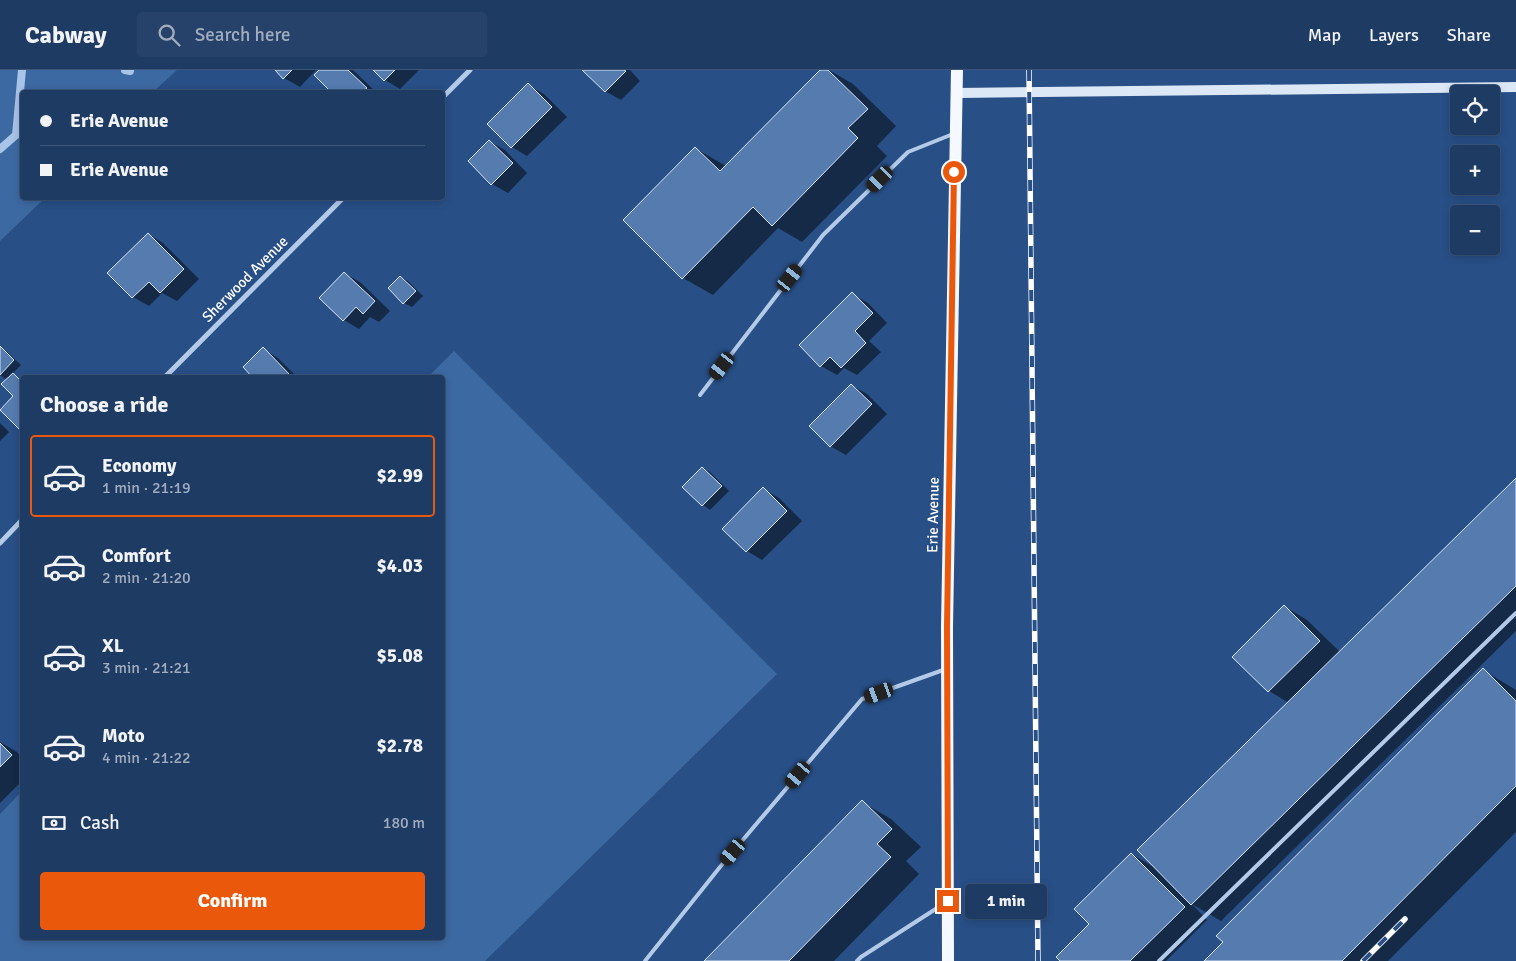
<!DOCTYPE html>
<meta charset="utf-8">
<style>
body{margin:0;font-family:Signika,sans-serif;background:#26426a;color:#f1f3f6;height:100vh;display:flex;flex-direction:column;font-size:19px;white-space:nowrap}
*{box-sizing:border-box;margin:0}
p{font-size:16px;color:#a1adbf}
.icon{flex:none;width:28px;height:28px;fill:none;stroke:currentColor;stroke-width:2;stroke-linecap:round;stroke-linejoin:round}
.map{position:relative;flex:1;overflow:hidden}
.panel{position:absolute;left:20px;top:305px;width:425px;height:565px;display:flex;flex-direction:column;background:#1e3b64;border-radius:5px;box-shadow:0 2px 8px #0003,0 0 0 1px #3c5578}
.panel>*{flex:none}
.guide{position:absolute;left:20px;top:20px;width:425px;height:110px;border-radius:5px;box-shadow:0 2px 8px #0003,0 0 0 1px #3c5578;display:grid;align-content:center;height:110px;padding:0 20px;background:#1e3b64}
.fabs{position:absolute;left:1450px;top:15px;display:grid;gap:10px}
.fabs a{display:grid;place-items:center;width:50px;height:50px;border-radius:5px;background:#1e3b64;box-shadow:0 2px 8px #0003,0 0 0 1px #3c5578;font-size:25px}
.end{position:absolute;width:22px;height:22px;margin:-11px;border:6px solid #ea580c;background:#fff;box-shadow:0 0 0 2px #fff}
.from{border-radius:50%}
.bubble{position:absolute;height:35px;border-radius:5px;background:#1e3b64;box-shadow:0 2px 8px #0003,0 0 0 1px #3c5578;font-size:16px;font-weight:700;line-height:35px;text-align:center}
.car{position:absolute;width:15px;height:30px;margin:-15px -8px;border-radius:6px;box-shadow:0 0 4px 1px #0007;background:linear-gradient(#222 24%,#8ab4d8 0 40%,#222 0 76%,#8ab4d8 0 86%,#222 0)}
.guide b{display:flex;align-items:center;gap:18px;height:48px;font-size:19px}
.guide b+b{border-top:1px solid #3c5578}
.guide i{width:12px;height:12px;background:#f1f3f6}
ul{padding:0;list-style:none}
li{display:flex;align-items:center;gap:15px;height:82px;margin:0 10px 8px;padding:0 10px;border:2px solid transparent;border-radius:5px}
li div{flex:1}
li b{display:block;font-size:19px}
li em{font-style:normal;font-weight:700}
li.active{border-color:#ea580c}
li>.icon{width:45px;height:45px;stroke-width:1.5}
h2{padding:0 20px;font-size:22px;line-height:60px}
.pay{display:flex;align-items:center;gap:12px;height:55px;padding:0 20px;font-size:19px}
.pay p{margin-inline-start:auto}
.cta{display:flex;gap:10px;margin-top:auto;padding:10px 20px}
.cta a{flex:1;height:58px;border-radius:5px;background:#ea580c;color:#fff;font-size:20px;font-weight:700;line-height:58px;text-align:center}
header{display:flex;align-items:center;gap:30px;box-sizing:border-box;height:70px;padding:0 25px;background:#1e3b64;border-bottom:1px solid #3c5578}
header strong{font-size:24px}
nav{display:flex;gap:28px;margin-inline-start:auto;font-size:18px}
.search{width:350px;height:45px;background:#26426a;display:flex;align-items:center;gap:12px;box-sizing:border-box;padding:0 18px;border-radius:5px;color:#a1adbf;font-size:19px}
.map>svg:first-child{display:block}
.green{fill:#3d69a2}
.shadow{fill:#0007}
.lines{fill:none;stroke-linecap:round;stroke-linejoin:round}
.stream{stroke:#a8c4e8;stroke-width:8}
.building{fill:#557baf;stroke:#d7e4f6}
.lane{stroke:#b3cae8;stroke-width:4}
.street{stroke:#b3cae8;stroke-width:5}
.secondary{stroke:#dde8f7;stroke-width:10}
.primary{stroke:#f5f8fe;stroke-width:12}
.rail-casing{stroke:#fff;stroke-width:5.5}
.rail{stroke:#284f86;stroke-width:4;stroke-dasharray:11;stroke-linecap:butt}
.route{stroke:#ea580c;stroke-width:6}
.labels{text-anchor:middle;stroke-width:4.5;stroke-linejoin:round;paint-order:stroke}
.street-label{font-size:15px;fill:#fff;stroke:#284f86}
</style>
<header>
<strong>Cabway</strong>
<div class="search"><svg class="icon" aria-label="search" viewBox="0 0 24 24"><circle cx="10" cy="10" r="6"/><path d="M15 15l6 6"/></svg>Search here</div>
<nav><a>Map</a><a>Layers</a><a>Share</a></nav>
</header>
<div class="map">
<svg width="1516" height="891" viewBox="0 0 1516 891">
<rect width="100%" height="100%" fill="#284f86"/>
<!-- green -->
<g class="green">
<path d="M0,0H177L153,22H22V128H45L0,171Z"/>
<path d="M454,281L777,604L485,891H0V744L22,721V868H442V308L428,307Z"/>
</g>
<!-- shadow -->
<g class="shadow">
<path d="M276,0H316L300,17L284,8Z"/>
<path d="M321,0H353L376,22H332L315,5Z"/>
<path d="M375,0H419L400,19L385,10Z"/>
<path d="M584,0H630L640,11L621,30L605,21Z"/>
<path d="M821,0H829L853,14L896,56L877,76L887,86L802,172L778,158L713,225L683,208L695,78L726,96Z"/>
<path d="M528,15L544,24L567,47L527,86L512,77L489,54Z"/>
<path d="M489,71L505,80L527,103L508,123L492,114Z"/>
<path d="M148,164L163,173L199,209L177,231L162,223L149,236L133,227Z"/>
<path d="M344,203L360,212L390,241L379,252L370,247L359,259L344,250Z"/>
<path d="M401,207L408,211L423,226L412,237L404,233Z"/>
<path d="M852,224L868,233L887,253L869,271L881,282L857,305L844,298L837,305L821,296Z"/>
<path d="M0,277L6,281L21,295L12,304L22,310V361L1,339L15,326L7,310L0,305Z"/>
<path d="M263,279L278,288L298,308H255Z"/>
<path d="M851,315L867,324L887,344L846,385L830,376Z"/>
<path d="M0,353L9,362L0,371Z"/>
<path d="M703,398L710,402L729,421L710,440L703,435L684,417Z"/>
<path d="M1516,409V561L1221,851L1192,834L1207,850L1166,891H1062L1091,854L1131,784L1156,798L1289,633L1269,621L1234,587L1284,536L1307,550L1340,582Z"/>
<path d="M763,419L779,428L802,451L762,490L747,481Z"/>
<path d="M1483,600L1516,620V762L1388,891H1206Z"/>
<path d="M0,672L17,682L22,687V711L0,733Z"/>
<path d="M862,732L891,749L921,777L906,791L919,804L834,891H706Z"/>
</g>
<g class="lines">
<!-- stream -->
<g class="stream">
<path d="M125,0L130,1"/>
<path d="M0,79L16,65L22,0"/>
</g>
</g>
<!-- building -->
<g class="building">
<path d="M275,0H292L283,9Z"/>
<path d="M319,0H348L367,18L362,22H331L314,5Z"/>
<path d="M373,0H395L384,11Z"/>
<path d="M582,0H624L626,1L605,22Z"/>
<path d="M820,0H828L868,39L848,58L858,68L772,156L753,137L682,209L623,150L695,77L720,101Z"/>
<path d="M528,13L552,37L511,78L487,54Z"/>
<path d="M489,70L513,93L491,115L468,91Z"/>
<path d="M148,163L184,199L160,223L149,212L132,228L107,203Z"/>
<path d="M344,202L375,231L363,244L356,237L343,251L319,228Z"/>
<path d="M400,206L416,221L403,234L388,218Z"/>
<path d="M852,222L873,243L855,261L866,273L841,298L830,287L820,297L799,275Z"/>
<path d="M0,276L14,290L0,305Z"/>
<path d="M263,277L293,308H253L243,297Z"/>
<path d="M13,303L22,312V362L0,340L13,326L1,314Z"/>
<path d="M851,314L872,334L830,377L809,356Z"/>
<path d="M702,397L722,416L702,436L682,417Z"/>
<path d="M1516,408V516L1191,835L1137,780Z"/>
<path d="M763,417L787,441L746,482L722,459Z"/>
<path d="M1284,535L1320,571L1268,622L1232,587Z"/>
<path d="M1483,598L1516,631V716L1342,891H1204L1223,872L1216,866Z"/>
<path d="M0,673L12,685L0,697Z"/>
<path d="M862,730L892,759L877,774L891,787L789,891H704Z"/>
<path d="M1131,783L1185,837L1130,891H1060L1056,887L1089,854L1074,839Z"/>
</g>
<g class="lines">
<!-- lane -->
<g class="lane">
<path d="M700,325L823,165L908,82L953,64"/>
<path d="M645,891L720,797L862,629L946,599"/>
<path d="M857,891L861,887L945,833"/>
<path d="M1159,891L1516,543"/>
</g>
<!-- street -->
<g class="street">
<path d="M442,28L470,0"/>
<path d="M164,308L343,128"/>
<path d="M0,473L22,450"/>
</g>
<!-- secondary -->
<path class="secondary" d="M957,23L1516,17"/>
<!-- primary -->
<path class="primary" d="M948,891L947,557L957,0"/>
<defs>
<g id="rail">
<path d="M1029,0L1038,891"/>
<path d="M1363,891L1405,849"/>
</g>
</defs>
<!-- rail casing -->
<use href="#rail" class="rail-casing"/>
<!-- rail -->
<use href="#rail" class="rail"/>
</g>
<g class="lines">
<!-- route -->
<path class="route" d="M948,831L947,557L954,102"/>
</g>
<g class="labels">
<!-- street labels -->
<g class="street-label">
<text transform="translate(245 209) rotate(-45)" y="5">Sherwood Avenue</text>
<text transform="translate(933 445) rotate(-89)" y="5">Erie Avenue</text>
</g>
</g>
</svg>
<div class="fabs">
<a><svg class="icon" aria-label="locate" viewBox="0 0 24 24"><circle cx="12" cy="12" r="6"/><path d="M12 2v4M12 18v4M2 12h4M18 12h4"/></svg></a>
<a>+</a>
<a>−</a>
</div>
<i class="end from" style="left:954px;top:102px"></i>
<i class="end" style="left:948px;top:831px"></i>
<div class="bubble" style="left:965px;top:814px;width:82px">1 min</div>
<i class="car" style="left:880px;top:109px;rotate:225deg"></i>
<i class="car" style="left:790px;top:208px;rotate:38deg"></i>
<i class="car" style="left:722px;top:296px;rotate:218deg"></i>
<i class="car" style="left:879px;top:623px;rotate:250deg"></i>
<i class="car" style="left:798px;top:705px;rotate:220deg"></i>
<i class="car" style="left:733px;top:782px;rotate:220deg"></i>
<div class="guide">
<b><i class="from"></i>Erie Avenue</b>
<b><i></i>Erie Avenue</b>
</div>
<section class="panel">
<h2>Choose a ride</h2>
<ul>
<li class="active"><svg class="icon" aria-label="car" viewBox="0 0 24 24"><path d="M5 17H2v-5l4-1 3-4h7l3 4 3 1v5h-3M9 17h6M6 11h13"/><circle cx="7" cy="17" r="2"/><circle cx="17" cy="17" r="2"/></svg><div><b>Economy</b><p>1 min · 21:19</p></div><em>$2.99</em></li>
<li><svg class="icon" aria-label="car" viewBox="0 0 24 24"><path d="M5 17H2v-5l4-1 3-4h7l3 4 3 1v5h-3M9 17h6M6 11h13"/><circle cx="7" cy="17" r="2"/><circle cx="17" cy="17" r="2"/></svg><div><b>Comfort</b><p>2 min · 21:20</p></div><em>$4.03</em></li>
<li><svg class="icon" aria-label="car" viewBox="0 0 24 24"><path d="M5 17H2v-5l4-1 3-4h7l3 4 3 1v5h-3M9 17h6M6 11h13"/><circle cx="7" cy="17" r="2"/><circle cx="17" cy="17" r="2"/></svg><div><b>XL</b><p>3 min · 21:21</p></div><em>$5.08</em></li>
<li><svg class="icon" aria-label="car" viewBox="0 0 24 24"><path d="M5 17H2v-5l4-1 3-4h7l3 4 3 1v5h-3M9 17h6M6 11h13"/><circle cx="7" cy="17" r="2"/><circle cx="17" cy="17" r="2"/></svg><div><b>Moto</b><p>4 min · 21:22</p></div><em>$2.78</em></li>
</ul>
<div class="pay"><svg class="icon" aria-label="cash" viewBox="0 0 24 24"><path d="M3 7h18v10H3z"/><circle cx="12" cy="12" r="2"/></svg>Cash<p>180 m</p></div>
<div class="cta"><a>Confirm</a></div>
</section>
</div>
